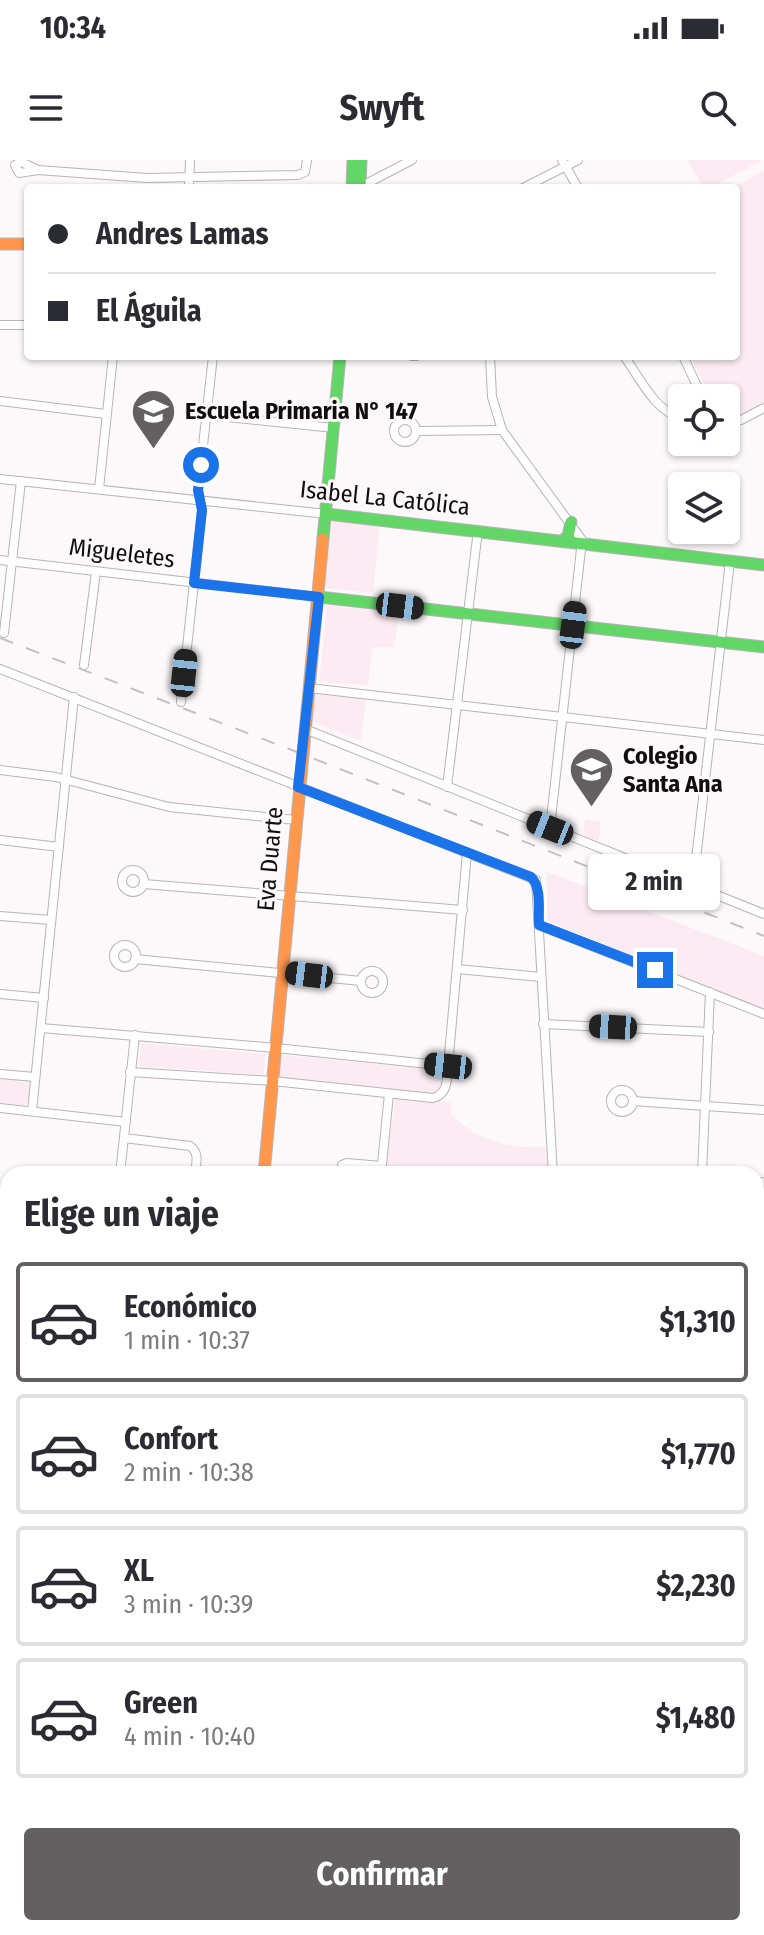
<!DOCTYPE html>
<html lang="es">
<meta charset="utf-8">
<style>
body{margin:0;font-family:"Fira Sans Condensed",sans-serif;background:#f7f7f7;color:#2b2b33;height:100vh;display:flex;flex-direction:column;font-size:30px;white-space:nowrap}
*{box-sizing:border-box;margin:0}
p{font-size:26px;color:#7c7c81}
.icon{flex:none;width:44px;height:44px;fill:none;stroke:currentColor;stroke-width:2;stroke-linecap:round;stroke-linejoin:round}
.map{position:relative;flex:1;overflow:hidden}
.side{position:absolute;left:0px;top:1006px;width:764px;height:770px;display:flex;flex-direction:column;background:#fff;border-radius:24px 24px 0 0;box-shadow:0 2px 6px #0004}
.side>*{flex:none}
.guide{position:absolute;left:24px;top:24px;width:716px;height:176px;border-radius:8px;box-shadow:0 2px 6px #0004;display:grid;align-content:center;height:176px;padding:0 24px;background:#fff}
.controls{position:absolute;left:668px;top:224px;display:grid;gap:16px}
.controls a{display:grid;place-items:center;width:72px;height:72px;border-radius:8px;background:#fff;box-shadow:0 2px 6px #0004;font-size:40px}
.end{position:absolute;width:36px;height:36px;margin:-18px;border:10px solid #1a73e8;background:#fff;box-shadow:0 0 0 4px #fff}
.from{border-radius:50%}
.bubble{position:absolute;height:56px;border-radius:8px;background:#fff;box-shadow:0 2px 6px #0004;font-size:26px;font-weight:700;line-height:56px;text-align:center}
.car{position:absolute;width:24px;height:48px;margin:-24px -12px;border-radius:10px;box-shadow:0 0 6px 2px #0007;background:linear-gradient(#222 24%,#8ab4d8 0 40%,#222 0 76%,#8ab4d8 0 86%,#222 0)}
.guide b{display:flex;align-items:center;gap:28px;height:76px;font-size:30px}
.guide b+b{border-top:2px solid #e1e1e2}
.guide i{width:20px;height:20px;background:#2b2b33}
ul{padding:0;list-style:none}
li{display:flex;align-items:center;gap:24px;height:120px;margin:0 16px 12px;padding:0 8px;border:4px solid #e1e1e2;border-radius:8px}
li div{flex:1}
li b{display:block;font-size:30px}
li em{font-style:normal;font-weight:700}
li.current{border-color:#646062}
li>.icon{width:72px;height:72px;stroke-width:1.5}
h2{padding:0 24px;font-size:36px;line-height:96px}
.cta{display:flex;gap:16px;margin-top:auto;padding:16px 24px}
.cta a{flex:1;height:92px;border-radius:8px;background:#646062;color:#fff;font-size:32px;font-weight:700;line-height:92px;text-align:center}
.status{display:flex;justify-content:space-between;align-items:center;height:56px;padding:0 40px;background:#fff;direction:ltr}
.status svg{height:22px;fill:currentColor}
header{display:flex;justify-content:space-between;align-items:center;height:104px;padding:0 24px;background:#fff;font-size:36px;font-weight:700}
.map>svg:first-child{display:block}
.green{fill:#fcebf3}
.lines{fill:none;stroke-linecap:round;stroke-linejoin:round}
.taxiway{stroke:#e0ddde;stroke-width:20}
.street-casing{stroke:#b8b4b6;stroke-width:10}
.fast-casing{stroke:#b8b4b6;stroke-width:13}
.slow-casing{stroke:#b8b4b6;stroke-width:13}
.jam-casing{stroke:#b8b4b6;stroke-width:13}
.street{stroke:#fffefe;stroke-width:8}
.fast{stroke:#63d668;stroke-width:11}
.slow{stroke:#ff974d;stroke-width:11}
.jam{stroke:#b3261e;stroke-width:11}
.rail{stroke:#c2c1c2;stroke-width:2;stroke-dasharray:14 14;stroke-linecap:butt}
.route{stroke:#1a73e8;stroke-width:10}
.labels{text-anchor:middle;stroke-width:6;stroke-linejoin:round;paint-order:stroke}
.poi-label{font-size:24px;font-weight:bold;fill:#110e10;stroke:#fef8fb;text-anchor:start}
.street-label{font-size:24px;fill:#110e10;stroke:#fef8fb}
</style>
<div class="status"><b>10:34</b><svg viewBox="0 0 49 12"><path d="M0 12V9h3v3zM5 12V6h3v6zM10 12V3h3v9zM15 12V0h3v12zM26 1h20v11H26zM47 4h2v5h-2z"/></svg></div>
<header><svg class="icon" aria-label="menu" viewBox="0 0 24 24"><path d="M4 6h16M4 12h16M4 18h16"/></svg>Swyft<svg class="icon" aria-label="search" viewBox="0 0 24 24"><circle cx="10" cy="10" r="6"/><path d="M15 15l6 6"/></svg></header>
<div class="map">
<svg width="764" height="1775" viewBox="0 0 764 1775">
<rect width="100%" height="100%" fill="#fdf9fb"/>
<!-- green -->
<g class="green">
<path d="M687,0H763L710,28H704Z"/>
<path d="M764,11V245L736,259L726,261V238H712L690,196H736V28H731Z"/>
<path d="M332,359L380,364L373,433L325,428Z"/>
<path d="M327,445L399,453L394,487H372L368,525L319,522Z"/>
<path d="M313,532L366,538L361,581L310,561Z"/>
<path d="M585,659L601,662L599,681L583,675Z"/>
<path d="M547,712L764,796V849L547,761Z"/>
<path d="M141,883L265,894L264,915L139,906Z"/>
<path d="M283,895L438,910L443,914L439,933L432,935L280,919L278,914L279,898Z"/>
<path d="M0,918L30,920L29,942L23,945L0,943Z"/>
<path d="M395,938L451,942V955C480,982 510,989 549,987L550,1014H385Z"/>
<path d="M764,1443V1641L756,1643V1466Z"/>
<path d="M0,1540L8,1556V1632L0,1617Z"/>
<path d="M0,1634L8,1649V1755L0,1745Z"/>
<path d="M764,1650V1775H674L676,1768H756V1653Z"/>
<path d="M24,1768H343L342,1775H29Z"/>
<path d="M484,1768H602L595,1775H486Z"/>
</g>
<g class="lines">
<!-- taxiway -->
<path class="taxiway" d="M505,1774L506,1768"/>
<defs>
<g id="street">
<path d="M562,0L578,28"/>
<path d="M38,10L21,2L15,5L19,13L38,10L147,18L298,15L305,12L307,0"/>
<path d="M360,27L412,0"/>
<path d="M189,28L190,0"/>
<path d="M523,28L578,0"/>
<path d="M0,165H28"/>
<path d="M411,196H417"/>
<path d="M490,196L492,237L502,270L582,380L550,668"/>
<path d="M624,196C640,218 655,252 682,258"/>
<path d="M682,240L677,241L674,238L697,226L683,196"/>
<path d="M0,241L106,254"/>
<path d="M207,255L334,268"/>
<circle cx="405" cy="271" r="11"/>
<path d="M726,263L741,260L764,248"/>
<path d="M417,271L502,270"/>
<path d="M0,319L327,354"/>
<path d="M99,329L113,196"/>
<path d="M0,400L319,437"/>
<path d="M4,473L21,321"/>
<path d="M84,505L96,412"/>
<path d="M0,509L536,720L553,1014"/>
<path d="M309,528L764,580"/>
<path d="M181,542L202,350L198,330L213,196"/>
<path d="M305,569L764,754"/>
<path d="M0,610L56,617L169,647L296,660"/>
<path d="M447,627L478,370"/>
<path d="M0,680L59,687"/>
<circle cx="133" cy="721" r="11"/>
<path d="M144,724L463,750"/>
<path d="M693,726L730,401"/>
<path d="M0,756L51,760"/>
<path d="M539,765L764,854"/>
<circle cx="125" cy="796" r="11"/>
<path d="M135,799L361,821"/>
<path d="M457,809L541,817"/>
<circle cx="372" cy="822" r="11"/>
<path d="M0,834L44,838"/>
<path d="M543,864L709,872"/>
<path d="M41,868L276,888L448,906"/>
<path d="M130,912L273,921L433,938C448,934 447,920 448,906L467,693"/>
<path d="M0,914L35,917"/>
<circle cx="622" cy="941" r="11"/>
<path d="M633,941L764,950"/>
<path d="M0,948L126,962"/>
<path d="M32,951L74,537"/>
<path d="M124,978L190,986C200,993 196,1003 195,1014"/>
<path d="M120,1014L135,875"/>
<path d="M340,1014L342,1005L347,1003L382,1006"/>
<path d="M381,1014L389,934"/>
<path d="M619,1014H630"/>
<path d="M702,1014L710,832"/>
<path d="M756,1023L764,1022"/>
<path d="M0,1035L8,1036"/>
<path d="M0,1117H8"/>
<path d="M756,1181L764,1180"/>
<path d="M756,1263L764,1262"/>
<path d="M0,1309L8,1307"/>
<path d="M0,1403L8,1400"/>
<path d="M0,1520L8,1512"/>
<path d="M0,1625L8,1642"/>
<path d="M345,1775L346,1768"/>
</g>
<g id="fast">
<path d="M352,28L353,0"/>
<path d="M360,28L361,0"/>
<path d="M327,354L764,405"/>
<path d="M323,379L340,196"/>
<path d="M562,381L568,376L571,362"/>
<path d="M319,437L764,487"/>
<path d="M756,1433L764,1409"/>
<path d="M0,1770L4,1775"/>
<path d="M618,1775L624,1768"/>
<path d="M667,1775L669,1768"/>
</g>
<g id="slow">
<path d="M0,84H28"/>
<path d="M264,1014L323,379"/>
<path d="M756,1105H764"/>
<path d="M0,1212H8"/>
<path d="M756,1648L764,1646"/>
<path d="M14,1768L19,1775"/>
</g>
<g id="jam">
<path d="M756,1411L764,1399"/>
<path d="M0,1751L8,1761"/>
<path d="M603,1775L610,1768"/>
</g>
</defs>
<!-- street casing -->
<use href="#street" class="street-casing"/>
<!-- fast casing -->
<use href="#fast" class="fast-casing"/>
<!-- slow casing -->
<use href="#slow" class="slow-casing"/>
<!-- jam casing -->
<use href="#jam" class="jam-casing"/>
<!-- street -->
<use href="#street" class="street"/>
<!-- fast -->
<use href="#fast" class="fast"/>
<!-- slow -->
<use href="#slow" class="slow"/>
<!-- jam -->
<use href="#jam" class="jam"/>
<!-- rail -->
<path class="rail" d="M0,478L302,594L764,776"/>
</g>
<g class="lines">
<!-- route -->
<path class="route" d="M201,305L198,330L202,350L194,423L319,437L298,627L531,717C542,728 538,750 539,765L655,810"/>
</g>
<!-- icons -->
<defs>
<symbol id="school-pin" viewBox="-11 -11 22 30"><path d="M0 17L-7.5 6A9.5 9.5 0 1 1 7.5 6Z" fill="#646062" stroke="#fef8fb"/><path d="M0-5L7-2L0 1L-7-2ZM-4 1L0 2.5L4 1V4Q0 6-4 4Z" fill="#fff"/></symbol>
</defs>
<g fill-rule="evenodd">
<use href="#school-pin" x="128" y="226" width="51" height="69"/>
<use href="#school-pin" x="566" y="584" width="51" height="69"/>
</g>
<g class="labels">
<!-- poi labels -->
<g class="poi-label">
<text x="185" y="259">Escuela Primaria N° 147</text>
<text x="623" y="604">Colegio<tspan x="623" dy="28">Santa Ana</tspan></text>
</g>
<!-- street labels -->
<g class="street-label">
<text transform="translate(385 338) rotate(6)" y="8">Isabel La Católica</text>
<text transform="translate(122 393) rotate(7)" y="8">Migueletes</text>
<text transform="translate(270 699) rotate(-85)" y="8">Eva Duarte</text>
</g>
</g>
</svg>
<div class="controls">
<a><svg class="icon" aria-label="locate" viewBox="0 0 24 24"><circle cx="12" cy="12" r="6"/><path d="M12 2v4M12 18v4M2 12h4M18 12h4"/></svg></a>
<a><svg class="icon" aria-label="layers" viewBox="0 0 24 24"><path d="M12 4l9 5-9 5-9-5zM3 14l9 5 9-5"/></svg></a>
</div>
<i class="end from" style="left:201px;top:305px"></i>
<i class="end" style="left:655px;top:810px"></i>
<div class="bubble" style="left:588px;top:694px;width:132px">2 min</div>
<i class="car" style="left:400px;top:446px;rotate:97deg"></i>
<i class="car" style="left:573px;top:465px;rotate:7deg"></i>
<i class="car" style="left:184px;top:513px;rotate:6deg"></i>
<i class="car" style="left:550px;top:668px;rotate:292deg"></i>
<i class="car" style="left:309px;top:815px;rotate:277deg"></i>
<i class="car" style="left:613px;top:867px;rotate:273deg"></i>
<i class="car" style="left:448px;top:906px;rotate:276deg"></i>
<div class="guide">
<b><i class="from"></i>Andres Lamas</b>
<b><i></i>El Águila</b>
</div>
<section class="side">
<h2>Elige un viaje</h2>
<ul>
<li class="current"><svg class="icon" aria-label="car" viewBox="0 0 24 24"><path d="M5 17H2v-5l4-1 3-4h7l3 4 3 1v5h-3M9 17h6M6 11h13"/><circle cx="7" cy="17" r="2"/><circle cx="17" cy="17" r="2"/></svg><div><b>Económico</b><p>1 min · 10:37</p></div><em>$1,310</em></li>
<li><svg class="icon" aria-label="car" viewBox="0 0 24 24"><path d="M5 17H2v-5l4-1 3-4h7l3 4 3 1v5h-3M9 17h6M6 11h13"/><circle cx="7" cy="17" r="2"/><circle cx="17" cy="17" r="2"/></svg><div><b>Confort</b><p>2 min · 10:38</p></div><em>$1,770</em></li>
<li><svg class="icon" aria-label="car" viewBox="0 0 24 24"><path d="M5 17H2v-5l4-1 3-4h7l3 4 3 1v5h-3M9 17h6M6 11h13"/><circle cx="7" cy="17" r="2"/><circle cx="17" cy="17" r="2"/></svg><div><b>XL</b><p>3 min · 10:39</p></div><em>$2,230</em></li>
<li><svg class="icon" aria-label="car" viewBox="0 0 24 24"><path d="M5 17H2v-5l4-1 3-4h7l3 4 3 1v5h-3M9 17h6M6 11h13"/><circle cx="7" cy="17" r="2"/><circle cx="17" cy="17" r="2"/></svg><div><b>Green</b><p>4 min · 10:40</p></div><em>$1,480</em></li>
</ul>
<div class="cta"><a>Confirmar</a></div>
</section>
</div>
